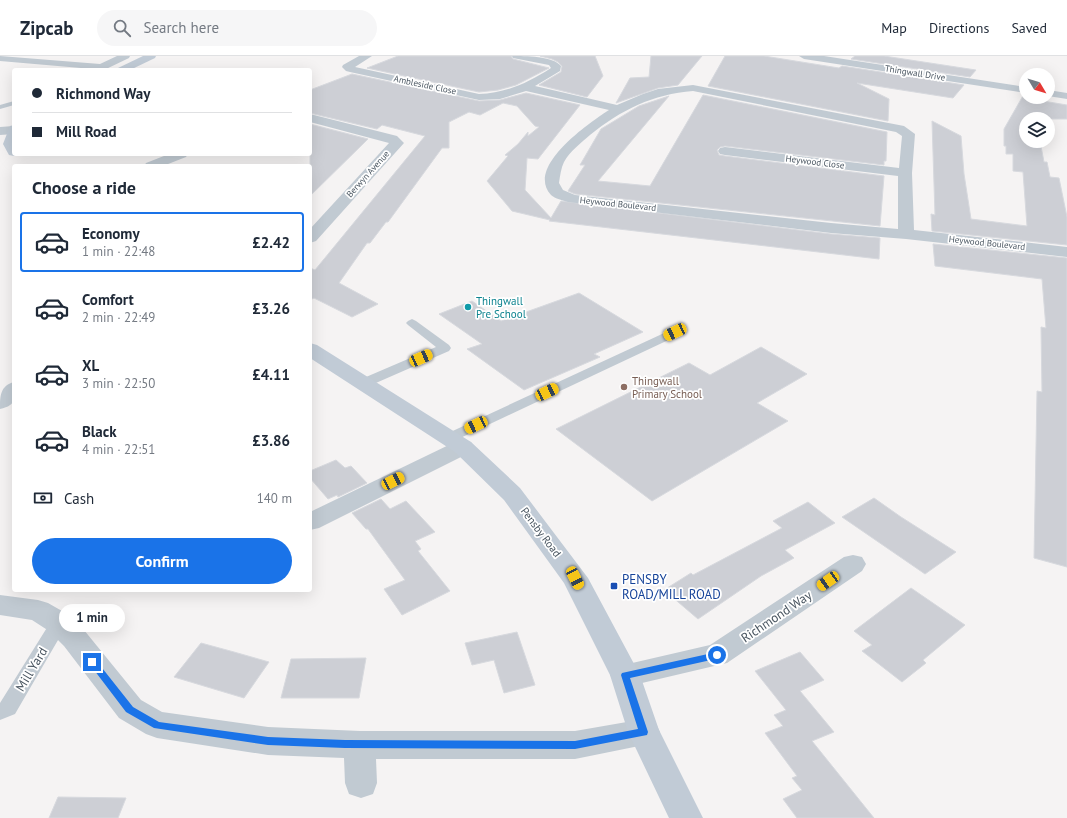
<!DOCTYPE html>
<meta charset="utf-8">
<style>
body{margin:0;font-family:"PT Sans",sans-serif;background:#f6f6f7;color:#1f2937;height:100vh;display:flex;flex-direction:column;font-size:15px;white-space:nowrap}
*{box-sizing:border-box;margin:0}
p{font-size:13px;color:#747a83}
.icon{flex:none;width:22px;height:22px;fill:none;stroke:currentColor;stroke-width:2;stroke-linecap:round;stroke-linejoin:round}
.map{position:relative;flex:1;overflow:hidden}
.panel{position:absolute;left:12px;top:108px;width:300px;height:428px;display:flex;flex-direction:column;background:#fff;border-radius:4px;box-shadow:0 4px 16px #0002}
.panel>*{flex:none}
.top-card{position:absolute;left:12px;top:12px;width:300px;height:88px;border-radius:4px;box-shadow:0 4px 16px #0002;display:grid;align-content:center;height:88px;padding:0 20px;background:#fff}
.needle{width:26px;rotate:128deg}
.fabs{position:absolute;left:1019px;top:12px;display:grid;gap:8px}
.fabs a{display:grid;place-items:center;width:36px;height:36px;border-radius:50%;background:#fff;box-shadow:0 4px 16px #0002;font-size:20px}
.end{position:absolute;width:18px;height:18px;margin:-9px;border:5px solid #1a73e8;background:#fff;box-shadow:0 0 0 2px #fff}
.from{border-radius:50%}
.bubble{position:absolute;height:28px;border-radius:14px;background:#fff;box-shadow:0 4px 16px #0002;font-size:13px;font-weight:600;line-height:28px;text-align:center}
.car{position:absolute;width:12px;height:24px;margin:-12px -6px;border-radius:5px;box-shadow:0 0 3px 1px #0007;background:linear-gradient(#f5c518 24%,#345 0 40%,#f5c518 0 76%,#345 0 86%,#f5c518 0)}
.top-card b{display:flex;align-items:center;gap:14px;height:38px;font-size:15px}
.top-card b+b{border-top:1px solid #e0e1e3}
.top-card i{width:10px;height:10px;background:#1f2937}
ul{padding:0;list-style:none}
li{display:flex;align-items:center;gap:12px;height:60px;margin:0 8px 6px;padding:0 12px;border:2px solid transparent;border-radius:4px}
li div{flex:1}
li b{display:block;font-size:15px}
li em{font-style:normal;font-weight:600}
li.selected{border-color:#1a73e8}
li>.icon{width:36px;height:36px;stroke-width:1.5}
h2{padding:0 20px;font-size:18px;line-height:48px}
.pay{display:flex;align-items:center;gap:10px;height:44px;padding:0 20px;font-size:15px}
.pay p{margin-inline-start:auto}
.action{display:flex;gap:8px;margin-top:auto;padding:8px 20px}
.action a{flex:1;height:46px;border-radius:24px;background:#1a73e8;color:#fff;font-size:16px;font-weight:600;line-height:46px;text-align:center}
header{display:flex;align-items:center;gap:24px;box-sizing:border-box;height:56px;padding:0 20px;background:#fff;border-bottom:1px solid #e0e1e3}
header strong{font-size:19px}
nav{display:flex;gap:22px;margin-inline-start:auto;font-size:14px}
.search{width:280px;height:36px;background:#f6f6f7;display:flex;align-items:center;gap:10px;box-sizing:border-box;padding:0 14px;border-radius:22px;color:#747a83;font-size:15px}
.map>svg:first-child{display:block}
.building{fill:#cdcfd5;stroke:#d7d9de}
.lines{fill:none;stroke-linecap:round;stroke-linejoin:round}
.service{fill:#c1cad2;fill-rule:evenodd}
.minor{fill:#c1cad2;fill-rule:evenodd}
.secondary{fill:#c1cbd6;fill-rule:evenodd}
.route{fill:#1a73e8}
.culture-dot{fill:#0f9aa8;stroke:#fff;stroke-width:1.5}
.education-dot{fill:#8d6e63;stroke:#fff;stroke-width:1.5}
.transit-dot{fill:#1a4fb4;stroke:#fff;stroke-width:1.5}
.labels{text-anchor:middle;stroke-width:3.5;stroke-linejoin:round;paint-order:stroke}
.far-street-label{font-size:9px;fill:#4a5661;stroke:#fff}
.culture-label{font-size:11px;fill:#0d838f;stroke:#fff;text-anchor:start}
.education-label{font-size:11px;fill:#785e54;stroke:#fff;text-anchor:start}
.street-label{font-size:11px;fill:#4a5661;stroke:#fff}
.near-transit-label{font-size:13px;fill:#164399;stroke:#fff;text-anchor:start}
.near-street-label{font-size:13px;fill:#4a5661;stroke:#fff}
</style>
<header>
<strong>Zipcab</strong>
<div class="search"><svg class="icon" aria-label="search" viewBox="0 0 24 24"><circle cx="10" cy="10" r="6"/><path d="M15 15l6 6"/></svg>Search here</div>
<nav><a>Map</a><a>Directions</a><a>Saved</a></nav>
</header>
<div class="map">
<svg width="1067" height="762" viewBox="0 0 1067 762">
<rect width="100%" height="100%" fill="#f5f3f3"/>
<!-- building -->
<g class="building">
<path d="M398,0H511L513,3L549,12L516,29L498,34L479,36L367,12Z"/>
<path d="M540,0H595L603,20L587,41L539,29L561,16L562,10L558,6L552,3Z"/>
<path d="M651,0H702L678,29L658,32L616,47L630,22L649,21Z"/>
<path d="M725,0H764L839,12L842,10L964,29L953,42L857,27L889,43L888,65L708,30Z"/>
<path d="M855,0H884L976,14L970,21L851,3Z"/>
<path d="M352,18L479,45L500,44L526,37L580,49L538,103L527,102L525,134L551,162L561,145L831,178L880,182L879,203L549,165L550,164L512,155L487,125L508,100L505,99L518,88L528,76V80L539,71L535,70L517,50L503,47L480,59L469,56L449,66V92H442L388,166H386L370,187H367L339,227L378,248L352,261L314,242L310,244V212L315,214L425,80L382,69L377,73L310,57V34Z"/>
<path d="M1024,38H1026V41H1031V43L1067,49V63H1026V85H1040L1044,106H1047L1050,121L1059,122L1067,161V189L932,175L931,158L935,159L932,65L961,80L964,118L971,163L1027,170L1023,116L1013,115V98H1006V90H1004V73Z"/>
<path d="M703,39L887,76L886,105H884V109L725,90L720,91L717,94L719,99L725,100L884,120L880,170L575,138L568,135L585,109H580L601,73L639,50L669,40L598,125L650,130Z"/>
<path d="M310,68L368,83L310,140Z"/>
<path d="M933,188L1067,202V511L1034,502L1037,335L1042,336L1041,271L1046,272L1042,223L935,210Z"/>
<path d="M579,237L643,276L594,298L600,301L524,334L467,293L482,288L439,258L472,245L501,265Z"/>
<path d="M761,291L807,318L757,347L788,365L652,445L556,373L689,307L710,319Z"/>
<path d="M336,404L345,412L351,410L367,427L338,441L337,439L328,443L310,422V415Z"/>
<path d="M874,442L901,461L956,496L925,518L842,461Z"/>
<path d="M381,443L390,453L406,445L435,476L415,485L421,493L418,495L450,535L402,559L384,533L405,524L368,473H366L352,457Z"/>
<path d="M808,446L835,467L785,494L794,502L761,520L698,563L664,534L691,517L693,519L782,472L773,465Z"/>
<path d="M911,532L965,569L923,604L926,607L902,626L862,595L872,589L854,575Z"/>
<path d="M517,576L535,629L504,637L494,604L472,609L465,587Z"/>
<path d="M201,587L234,596L269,606L244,642L174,621Z"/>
<path d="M800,596L824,624L800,635L834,676L812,685L874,762H797L783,743L802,734L792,722L797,720L765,677L783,670L774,659L786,654L755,615Z"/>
<path d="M366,602L359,642H281L291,603Z"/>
<path d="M58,741L126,742L118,762H49Z"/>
</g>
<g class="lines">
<!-- service -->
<g class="service">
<path d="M14,45V49L0,53V49Z"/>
<path d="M412,263L416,265L449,289L451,292L449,295L369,330H359L358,327L359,324L436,291L408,269L406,267L408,265Z"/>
<path d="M675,272L679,273L681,276L679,279L454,385L449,386L444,385L442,382L444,379Z"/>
<path d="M59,560L65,562L68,567L65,572L15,658L0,664V647L53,562Z"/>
</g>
<!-- minor -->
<g class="minor">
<path d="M0,0L100,8L117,0H130L129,2L104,14L0,5Z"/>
<path d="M359,0H372L355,11L479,38C506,37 528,27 551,12L549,9L513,2L512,0C525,0 553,0 561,10L560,15L535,30L617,49L643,38L658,33L693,29L904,70L915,78L912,117L914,174L1067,191V201L906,183L831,177L568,146C563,144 555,143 551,139C525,111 589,67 609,54L526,35L500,43L479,44L350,16L346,15L342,11L343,9ZM693,35L896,76L902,80L899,112L725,91L720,92L718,95L720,98L725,99L898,120V173L831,167L575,139L563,134L559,127C560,120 561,112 564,106C570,95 581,87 590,79C621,54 653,38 693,35Z"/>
<path d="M799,0H824L1026,31V37L804,3Z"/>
<path d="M1048,34L1067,37V43L1048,40Z"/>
<path d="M310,58L397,80L404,87L316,185L310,187V173L389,87L310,66Z"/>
<path d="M14,70V78L0,79V71Z"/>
<path d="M169,98H188L186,101L163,110H144L146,107Z"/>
<path d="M14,326C14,342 18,349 0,353C0,340 0,330 14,326Z"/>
<path d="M463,384L471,386L474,391L471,396L319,472L310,474V456L455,386Z"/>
<path d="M853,499L862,501L866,508L862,515L727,607L625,631L615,627L610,619L615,611L710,589L844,501Z"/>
<path d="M0,539L38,544L48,547L69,559L84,574L141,644L162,656L268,671L360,675H575L644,663L655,666L660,676L655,686L644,689L575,703H376L377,727L373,738L361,742L349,738L345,727L344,702L268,699L157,682L146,678L119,662L64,590L49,575L32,564L0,559Z"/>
</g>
<!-- secondary -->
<g class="secondary">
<path d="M143,0H156L155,2L130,14H117L118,12Z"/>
<path d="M14,69V98H19L14,100L9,99L3,88L10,70Z"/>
<path d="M310,287L317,289L471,386L520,432L588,522L640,619L659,674L703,762H669L628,676L610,619L564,527L504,444L455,396L310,302Z"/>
</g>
</g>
<!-- route -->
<path class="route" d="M717,596L720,597L721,599L720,602L630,622L648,676L647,679L575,693L345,692L268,689L154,672L126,656L88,606L89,603H95L133,651L159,666L268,681L345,684L575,685L638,673L621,619L622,617Z"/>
<!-- markers -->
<circle class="culture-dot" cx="468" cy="251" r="4"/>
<circle class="education-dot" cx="624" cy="331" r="4"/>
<rect class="transit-dot" x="610" y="526" width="8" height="8" rx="2"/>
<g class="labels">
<!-- far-street labels -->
<g class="far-street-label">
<text transform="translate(915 17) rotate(9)" y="3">Thingwall Drive</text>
<text transform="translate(425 29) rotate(12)" y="3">Ambleside Close</text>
<text transform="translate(815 106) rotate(7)" y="3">Heywood Close</text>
<text transform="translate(368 118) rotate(-48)" y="3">Berwyn Avenue</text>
<text transform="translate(618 148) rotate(6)" y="3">Heywood Boulevard</text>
<text transform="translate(987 187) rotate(6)" y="3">Heywood Boulevard</text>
</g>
<!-- culture labels -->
<g class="culture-label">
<text x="476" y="249">Thingwall<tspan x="476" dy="13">Pre School</tspan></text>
</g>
<!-- education labels -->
<g class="education-label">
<text x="632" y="329">Thingwall<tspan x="632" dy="13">Primary School</tspan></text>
</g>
<!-- street labels -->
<g class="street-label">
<text transform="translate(541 476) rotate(53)" y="4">Pensby Road</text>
</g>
<!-- near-transit labels -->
<g class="near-transit-label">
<text x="622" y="528">PENSBY<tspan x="622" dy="15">ROAD/MILL ROAD</tspan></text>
</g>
<!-- near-street labels -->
<g class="near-street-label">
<text transform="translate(776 560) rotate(-34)" y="5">Richmond Way</text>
<text transform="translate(31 613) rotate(-59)" y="5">Mill Yard</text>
</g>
</g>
</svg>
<div class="fabs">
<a><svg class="needle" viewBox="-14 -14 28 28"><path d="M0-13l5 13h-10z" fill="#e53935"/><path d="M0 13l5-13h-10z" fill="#747a83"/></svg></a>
<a><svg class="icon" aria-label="layers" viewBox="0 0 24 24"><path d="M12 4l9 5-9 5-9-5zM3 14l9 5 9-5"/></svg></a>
</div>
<i class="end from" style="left:717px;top:599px"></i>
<i class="end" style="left:92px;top:606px"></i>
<div class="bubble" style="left:59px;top:548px;width:66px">1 min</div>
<i class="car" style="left:675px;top:276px;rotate:245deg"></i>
<i class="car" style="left:421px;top:302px;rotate:66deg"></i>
<i class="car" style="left:547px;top:336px;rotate:65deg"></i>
<i class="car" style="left:476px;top:369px;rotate:245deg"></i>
<i class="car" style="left:393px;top:425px;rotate:63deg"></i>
<i class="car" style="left:575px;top:522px;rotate:153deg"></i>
<i class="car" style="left:828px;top:525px;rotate:236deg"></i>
<div class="top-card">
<b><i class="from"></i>Richmond Way</b>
<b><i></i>Mill Road</b>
</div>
<section class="panel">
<h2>Choose a ride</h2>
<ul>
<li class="selected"><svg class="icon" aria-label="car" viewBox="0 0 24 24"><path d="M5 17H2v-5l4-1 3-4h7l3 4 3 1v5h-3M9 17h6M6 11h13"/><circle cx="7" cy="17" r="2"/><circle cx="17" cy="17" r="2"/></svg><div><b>Economy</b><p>1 min · 22:48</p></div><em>£2.42</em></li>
<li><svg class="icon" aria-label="car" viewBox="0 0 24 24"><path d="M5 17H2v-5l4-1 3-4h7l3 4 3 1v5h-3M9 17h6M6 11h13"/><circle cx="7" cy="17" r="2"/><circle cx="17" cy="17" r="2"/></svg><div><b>Comfort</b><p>2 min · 22:49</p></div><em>£3.26</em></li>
<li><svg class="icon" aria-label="car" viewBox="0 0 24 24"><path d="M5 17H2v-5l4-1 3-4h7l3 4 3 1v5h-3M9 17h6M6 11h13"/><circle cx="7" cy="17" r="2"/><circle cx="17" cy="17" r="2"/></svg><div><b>XL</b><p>3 min · 22:50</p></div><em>£4.11</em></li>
<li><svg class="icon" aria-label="car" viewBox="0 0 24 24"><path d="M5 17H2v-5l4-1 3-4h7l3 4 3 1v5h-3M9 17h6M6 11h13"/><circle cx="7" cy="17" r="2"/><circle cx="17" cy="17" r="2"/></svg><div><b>Black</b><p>4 min · 22:51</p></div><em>£3.86</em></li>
</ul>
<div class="pay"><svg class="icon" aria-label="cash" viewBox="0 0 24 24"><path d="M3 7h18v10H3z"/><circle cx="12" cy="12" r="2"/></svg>Cash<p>140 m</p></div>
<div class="action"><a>Confirm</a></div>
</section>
</div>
